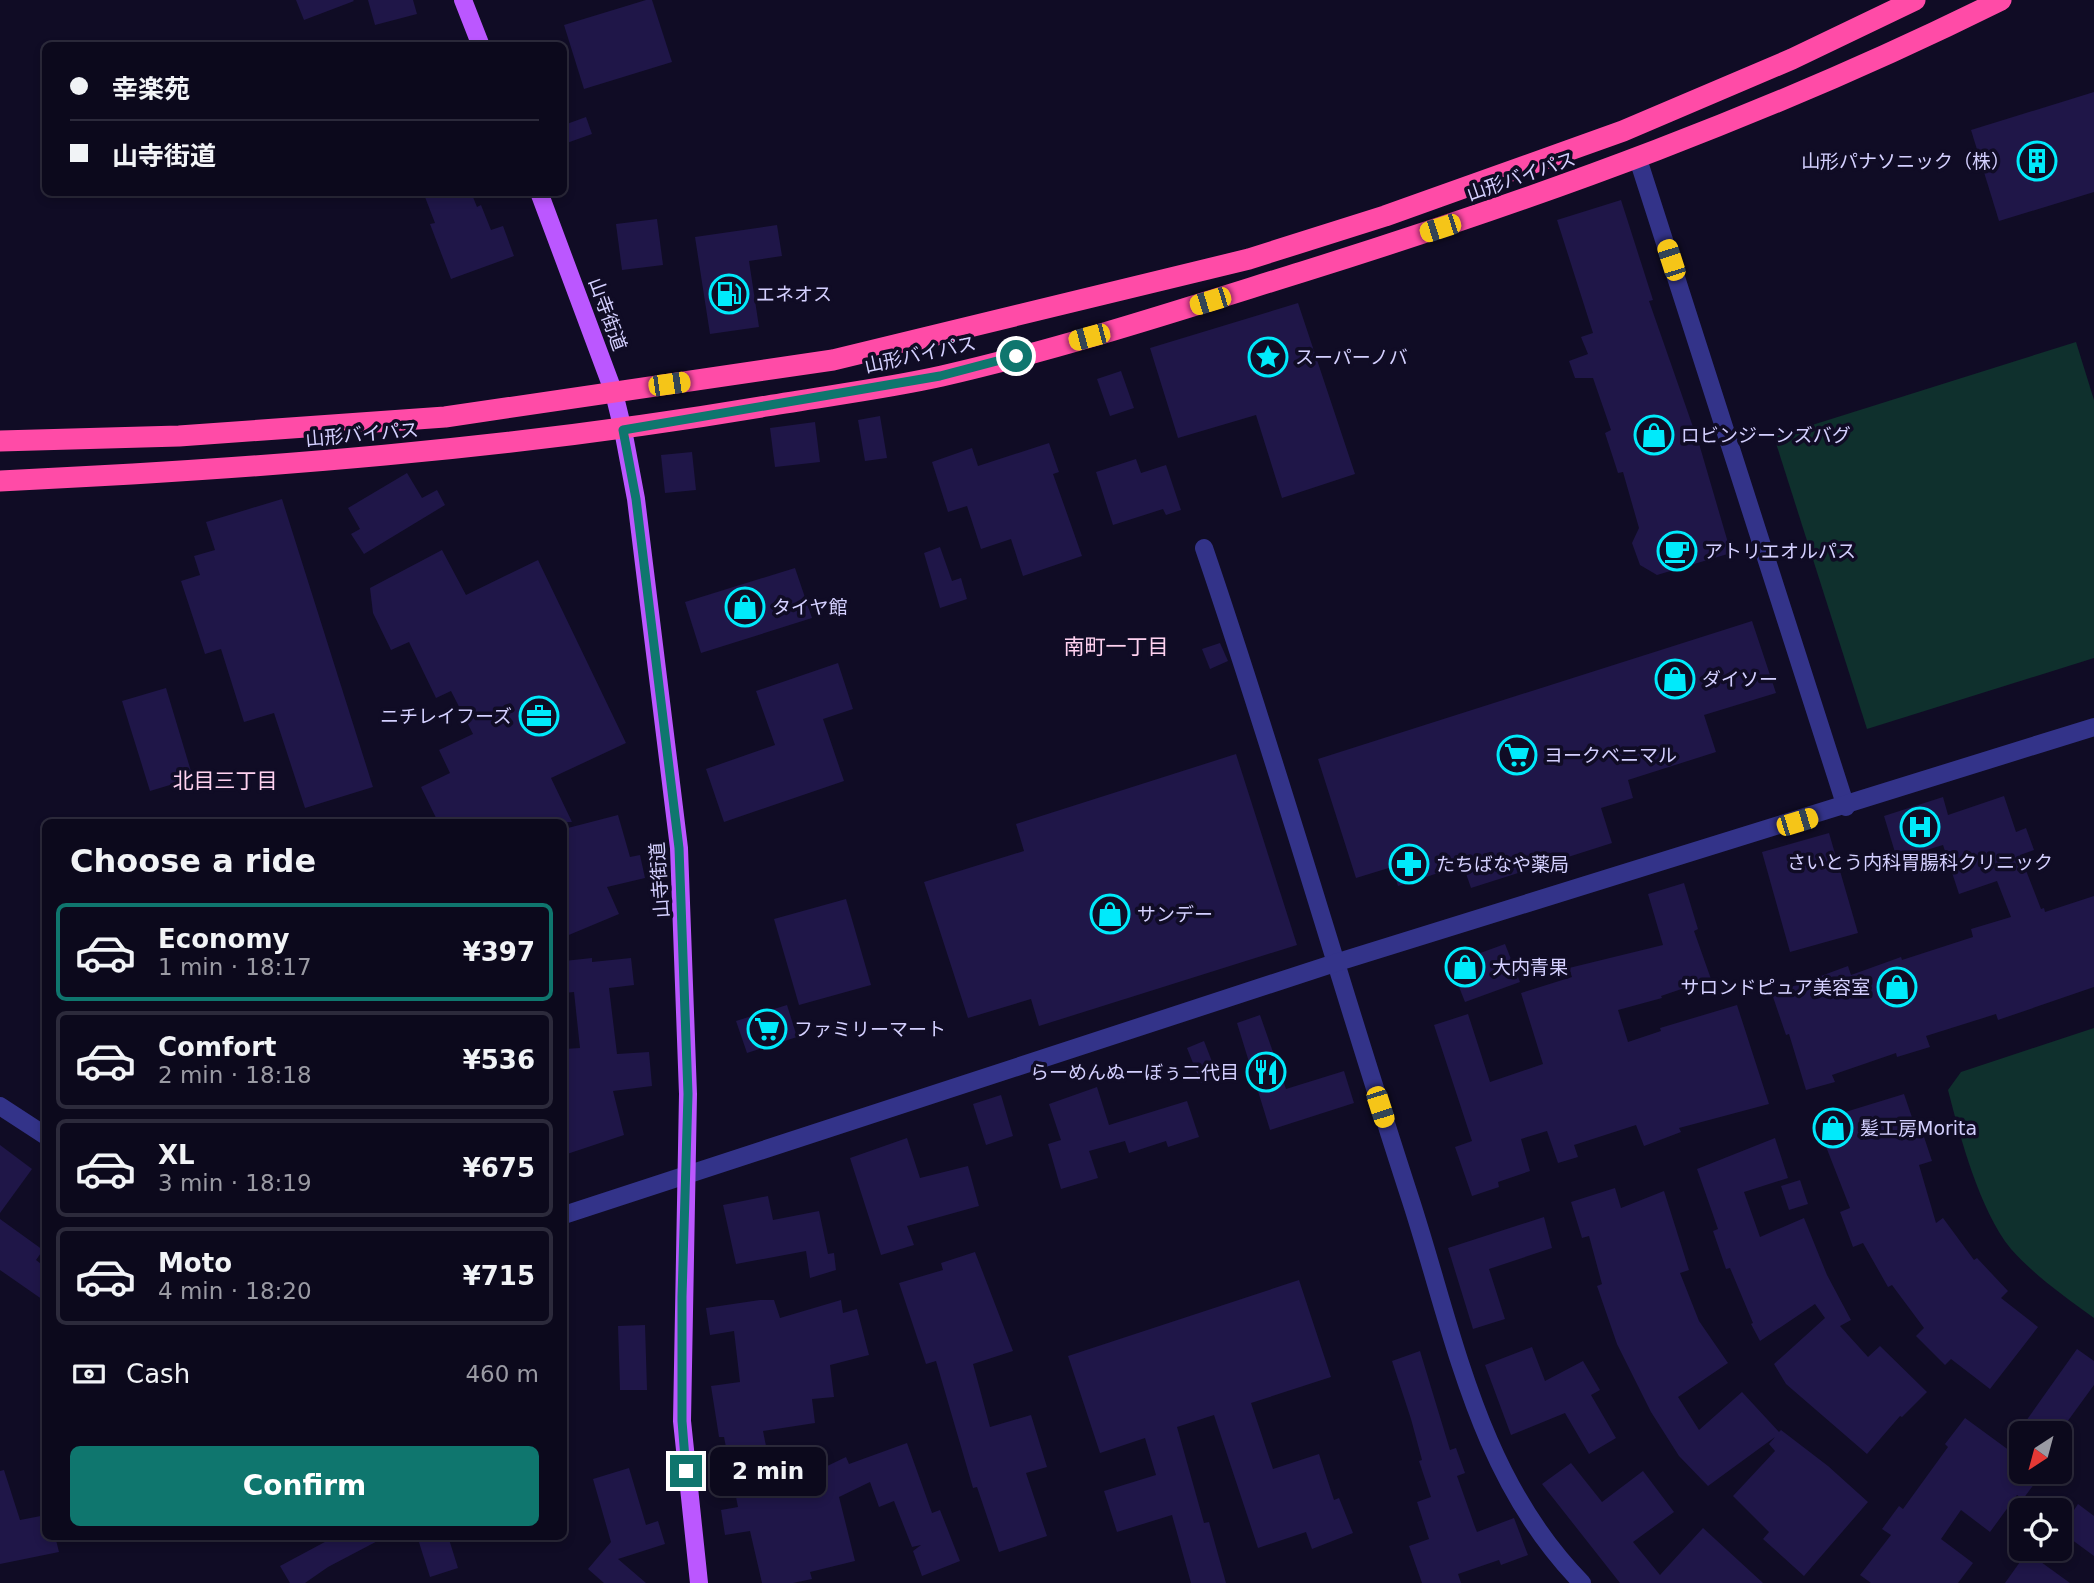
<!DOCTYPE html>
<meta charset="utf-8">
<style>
body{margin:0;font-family:"DejaVu Sans","Noto Sans JP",sans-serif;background:#1a1729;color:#f1f3f6;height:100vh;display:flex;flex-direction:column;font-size:26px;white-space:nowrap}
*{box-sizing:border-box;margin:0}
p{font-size:23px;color:#9a9aa3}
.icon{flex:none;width:38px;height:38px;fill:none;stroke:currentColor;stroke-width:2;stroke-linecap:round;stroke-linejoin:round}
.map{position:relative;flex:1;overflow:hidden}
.panel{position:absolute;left:42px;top:819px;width:525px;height:721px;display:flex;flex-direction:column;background:#0c091c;border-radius:10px;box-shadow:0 4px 10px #0003,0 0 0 2px #2c2a3b}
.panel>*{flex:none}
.hud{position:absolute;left:42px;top:42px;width:525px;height:154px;border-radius:10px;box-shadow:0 4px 10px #0003,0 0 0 2px #2c2a3b;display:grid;align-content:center;height:154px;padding:0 28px;background:#0c091c}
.needle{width:46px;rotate:216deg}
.controls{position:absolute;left:2009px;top:1421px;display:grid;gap:14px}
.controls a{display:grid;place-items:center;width:63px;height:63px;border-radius:10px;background:#0c091c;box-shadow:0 4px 10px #0003,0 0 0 2px #2c2a3b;font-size:35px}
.end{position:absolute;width:32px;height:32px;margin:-16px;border:9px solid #0f766e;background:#fff;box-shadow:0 0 0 4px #fff}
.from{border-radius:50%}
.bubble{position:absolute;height:49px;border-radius:10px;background:#0c091c;box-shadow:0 4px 10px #0003,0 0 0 2px #2c2a3b;font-size:23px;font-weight:700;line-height:49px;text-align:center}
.car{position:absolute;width:21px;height:42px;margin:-21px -10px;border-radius:9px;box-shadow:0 0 5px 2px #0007;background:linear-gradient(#f5c518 24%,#345 0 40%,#f5c518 0 76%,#345 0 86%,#f5c518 0)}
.hud b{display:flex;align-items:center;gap:24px;height:66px;font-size:26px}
.hud b+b{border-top:2px solid #2c2a3b}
.hud i{width:18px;height:18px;background:#f1f3f6}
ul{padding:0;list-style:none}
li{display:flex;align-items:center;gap:21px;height:98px;margin:0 14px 10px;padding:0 14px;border:4px solid #2c2a3b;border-radius:10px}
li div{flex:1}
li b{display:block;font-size:26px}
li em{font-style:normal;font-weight:700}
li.active{border-color:#0f766e}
li>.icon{width:63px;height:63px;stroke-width:1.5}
h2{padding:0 28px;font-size:32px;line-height:84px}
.pay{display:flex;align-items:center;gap:18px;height:77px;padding:0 28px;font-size:26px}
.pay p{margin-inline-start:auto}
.primary-button{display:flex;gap:14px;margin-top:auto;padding:14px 28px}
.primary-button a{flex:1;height:80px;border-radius:10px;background:#0f766e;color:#fff;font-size:28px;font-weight:700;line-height:80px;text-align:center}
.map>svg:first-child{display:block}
.green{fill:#0f302d}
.building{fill:#1f1648}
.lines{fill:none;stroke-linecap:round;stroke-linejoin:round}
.minor{stroke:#333389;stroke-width:18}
.major{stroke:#bb57ff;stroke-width:18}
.highway{stroke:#ff4ba7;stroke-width:21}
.route{stroke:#0f766e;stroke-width:9}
.labels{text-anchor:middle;stroke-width:7;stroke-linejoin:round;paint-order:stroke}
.poi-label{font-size:19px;fill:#d4d0ff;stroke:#100c25;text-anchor:start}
.street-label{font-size:19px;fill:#d4d0ff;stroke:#100c25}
.neighbourhood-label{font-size:21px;fill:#ffd2f0;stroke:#100c25}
</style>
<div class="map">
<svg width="2094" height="1583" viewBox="0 0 2094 1583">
<rect width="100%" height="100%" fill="#100c25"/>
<!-- green -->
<g class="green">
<path d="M2076,342L2094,400V658L1867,729L1774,437Z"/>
<path d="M2094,1028V1318C2065,1297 2035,1276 2011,1249C1980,1211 1960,1137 1948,1090L1961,1072Z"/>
</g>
<!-- building -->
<g class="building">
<path d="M296,0H353L354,1L304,20Z"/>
<path d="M368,0H413L417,14L375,25Z"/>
<path d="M646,0H652L672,62L584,89L564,25Z"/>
<path d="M2094,92V192L1999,221L1971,130Z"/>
<path d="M586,117L592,134L564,144V125Z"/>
<path d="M437,192H471L477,207L481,205L491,230L503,226L514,256L451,279L430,224L435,223L425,197Z"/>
<path d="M1621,200L1653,300L1649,301L1700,447L1731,553L1657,575L1640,565L1632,543L1639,528L1623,472L1618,473L1605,433L1611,430L1593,378H1575L1569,361L1588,354L1581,337L1593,333L1557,220Z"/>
<path d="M657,219L663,265L622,270L616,224Z"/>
<path d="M777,225L782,256L749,261L759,327L710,334L695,237Z"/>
<path d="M1298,303L1355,474L1282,498L1256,415L1178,438L1150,348Z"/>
<path d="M1121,371L1134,408L1110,416L1097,379Z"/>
<path d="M880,416L887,458L865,461L858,420Z"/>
<path d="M815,422L820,462L775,467L770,428Z"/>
<path d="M1049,443L1059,472L1053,474L1082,556L1023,576L1011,539L981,549L967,506L948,512L932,462L972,448L978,466Z"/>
<path d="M692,452L696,490L665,493L661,455Z"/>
<path d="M1136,459L1141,473L1166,465L1181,510L1166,515L1163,509L1113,525L1096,472Z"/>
<path d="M407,473L422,498L437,490L445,505L364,554L351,534L360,529L348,508Z"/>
<path d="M282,499L373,787L305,808L274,713L244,722L221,649L205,654L181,581L200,575L194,556L215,550L206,522Z"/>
<path d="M940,547L952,581L961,578L967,599L940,608L924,553Z"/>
<path d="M442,550L466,595L538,560L626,743L551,778L572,822H438L421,787L450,773L439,750L473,734L451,691L436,698L409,642L391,650L373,613L370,588Z"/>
<path d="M795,568L812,618L701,653L685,602Z"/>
<path d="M1752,621L1776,693L1704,715L1716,752L1628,780L1633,798L1601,808L1612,843L1471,888L1463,865L1398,886L1392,867L1356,878L1318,759Z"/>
<path d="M1220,643L1228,661L1210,669L1202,649Z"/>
<path d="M838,663L853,709L823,719L844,781L724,822L706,769L775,745L756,691Z"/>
<path d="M166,688L193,778L150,791L122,701Z"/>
<path d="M1236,754L1297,945L1039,1026L1031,999L968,1018L924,882L1024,851L1016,824Z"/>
<path d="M2004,796L2016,832L2026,828L2034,850L2020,855L2041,909L2044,908L2045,912L2094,896V987L1998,1020L1996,1014L1926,1036L1930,1047L1897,1057L1896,1053L1832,1075L1835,1082L1806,1090L1789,1034L1786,1035L1772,994L1848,966L1851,975L1901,957L1902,960L1973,937L1971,929L2011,917L1997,881L1959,894L1943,845L1897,859L1884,816L1943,797L1948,815Z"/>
<path d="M618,815L630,857L640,855L645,878L607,887L619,914L564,937V829Z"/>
<path d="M1829,833L1858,933L1790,952L1762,852Z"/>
<path d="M1684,883L1698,929L1694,931L1711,979L1661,996L1662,998L1618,1010L1628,1042L1661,1031L1660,1028L1737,1005L1769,1104L1679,1128L1681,1132L1644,1146L1636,1125L1574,1145L1578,1157L1558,1163L1547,1131L1521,1139L1530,1171L1498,1182L1499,1187L1472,1196L1455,1147L1472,1141L1434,1025L1468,1014L1490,1082L1543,1064L1521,993L1572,977L1569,968L1663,945L1648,894Z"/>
<path d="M846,899L871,985L799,1005L774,919Z"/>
<path d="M1505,944L1520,982L1465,1002L1450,964Z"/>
<path d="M592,958V962L631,958L634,985L609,988L617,1054L649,1052L652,1086L613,1091L624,1135L564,1155V1049L580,1048L574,992L564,993V961Z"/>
<path d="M787,1005L797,1037L747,1053L736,1021Z"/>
<path d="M1260,1015L1286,1089L1344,1071L1354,1103L1270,1130L1237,1023Z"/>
<path d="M1204,1041L1218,1077L1201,1083L1187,1048Z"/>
<path d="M1097,1087L1109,1125L1187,1101L1199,1137L1168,1147L1166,1141L1129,1153L1125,1141L1089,1151L1098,1178L1061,1189L1048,1144L1061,1140L1049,1104Z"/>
<path d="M1904,1094L1916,1129L1921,1128L1932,1161L1919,1165L1936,1223L1943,1218L1974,1260L1977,1258L2008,1291L2001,1298L2038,1327L1990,1389L1951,1359L1945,1365L1916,1336L1924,1328L1892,1285L1888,1287L1863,1243L1853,1247L1840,1212L1850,1208L1816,1121Z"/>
<path d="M1001,1095L1013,1136L986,1145L973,1104Z"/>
<path d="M907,1138L920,1178L968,1166L979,1206L907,1226L914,1245L881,1255L850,1158Z"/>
<path d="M1775,1138L1788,1178L1744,1192L1760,1237L1804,1218L1827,1275L1851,1320L1840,1326L1868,1357L1880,1346L1927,1392L1902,1417L1900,1416L1867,1454L1786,1384L1774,1364L1825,1318L1815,1304L1760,1341L1751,1324L1753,1323L1730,1268L1726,1269L1713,1231L1718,1229L1697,1169Z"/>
<path d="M0,1145L32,1169L0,1213Z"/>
<path d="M1800,1180L1808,1204L1789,1210L1781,1186Z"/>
<path d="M1615,1188L1621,1208L1664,1191L1689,1270L1680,1273L1699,1321L1728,1363L1678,1397L1699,1430L1742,1392L1779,1432L1781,1430L1828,1466L1868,1502L1804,1576L1763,1539L1769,1532L1733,1496L1775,1451L1769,1444L1775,1437L1708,1486L1679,1456L1651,1412L1617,1344L1597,1286L1602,1284L1589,1236L1582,1238L1571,1202Z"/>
<path d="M768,1196L773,1220L819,1211L828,1254L834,1253L836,1270L810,1278L806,1251L736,1264L723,1205Z"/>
<path d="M1544,1217L1552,1248L1489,1269L1505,1319L1473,1329L1448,1248Z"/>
<path d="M0,1219L43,1250L36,1260L46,1268V1302L0,1270Z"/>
<path d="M975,1252L1013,1351L973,1364L990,1427L1031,1415L1047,1467L1026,1473L1047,1536L999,1552L977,1487L973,1488L936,1361L926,1364L899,1283L943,1270L941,1263Z"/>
<path d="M1299,1280L1331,1377L1251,1403L1273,1469L1319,1454L1334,1500L1339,1498L1353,1533L1312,1549L1306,1532L1258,1548L1214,1415L1177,1427L1204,1523L1209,1522L1226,1583H1191L1172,1515L1117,1532L1104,1491L1156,1475L1145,1438L1100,1453L1068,1356Z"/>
<path d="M760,1300H774L780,1318L841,1300L843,1313L857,1309L869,1355L830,1365L834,1397L812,1399L815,1423L763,1431L775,1491L846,1457L849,1464L907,1443L932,1513L940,1510L960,1561L922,1576L913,1551L921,1545L912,1547L894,1501L879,1507L870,1482L839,1497L855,1561L810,1572L812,1579L793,1583H762L750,1531L725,1535L721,1510L738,1507L724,1437H719L711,1386L740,1382L734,1331L710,1335L706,1308Z"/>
<path d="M645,1325L647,1390H620L618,1326Z"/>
<path d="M1532,1347L1545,1381L1583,1361L1600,1390L1591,1395L1616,1438L1589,1454L1565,1413L1511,1435L1485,1365Z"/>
<path d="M2077,1349L2094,1361V1385L2059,1433H2043L2026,1421Z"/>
<path d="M1420,1351L1450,1450L1456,1448L1465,1473L1457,1476L1475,1527L1477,1532L1514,1518L1528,1555L1501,1565L1499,1560L1458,1574L1461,1583H1422L1409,1546L1429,1539L1417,1502L1431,1497L1419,1461L1422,1460L1411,1419L1392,1361Z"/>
<path d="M1965,1418L2021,1459V1472H2043L2023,1499L2017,1495L1990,1532L1961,1510L1941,1539L1973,1563L1958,1583H1871L1860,1575L1891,1535L1882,1529L1899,1506L1903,1509L1948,1447L1945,1444Z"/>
<path d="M1571,1463L1602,1502L1643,1471L1674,1512L1633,1542L1660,1575L1703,1528L1763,1583H1620L1542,1484Z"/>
<path d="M629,1468L646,1525L658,1521L665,1544L618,1559L646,1583H604L588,1569L611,1542L593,1479Z"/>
<path d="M4,1470L20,1520L46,1515V1536H55L59,1552L0,1564V1471Z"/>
<path d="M2078,1504L2094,1516V1556L2060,1531Z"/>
<path d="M336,1536H387L328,1567L305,1583H290L280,1566Z"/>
<path d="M417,1536H448L458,1568L430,1577Z"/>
<path d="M2027,1552L2070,1583H2005Z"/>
</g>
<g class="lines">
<!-- minor -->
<g class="minor">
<path d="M1638,159L1846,807"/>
<path d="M1204,548C1278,764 1340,984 1411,1201C1455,1337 1478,1477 1582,1583"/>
<path d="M0,1106L46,1136"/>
<path d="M564,1215L1335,963L2094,727"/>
</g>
<!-- major -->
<g class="major">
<path d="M463,0L481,46"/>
<path d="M539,192L614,393L623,430L636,499L679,848L688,1094L682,1421L699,1583"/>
</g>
<!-- highway -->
<g class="highway">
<path d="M0,441L179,436L445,417L833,360L1249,259L1385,216L1623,131L1792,59L1915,0"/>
<path d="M0,481C257,469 513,449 767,406C825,396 884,389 942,376C1064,348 1183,309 1302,272C1542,197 1776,112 2001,0"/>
</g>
</g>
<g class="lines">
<!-- route -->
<path class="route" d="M686,1471L682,1421V1297L688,1094L679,848L636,499L623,430L940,376L1016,356"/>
</g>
<!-- icons -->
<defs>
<symbol id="building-ring" viewBox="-11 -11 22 22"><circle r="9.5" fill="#100c25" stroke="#00eafb" stroke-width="1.5"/><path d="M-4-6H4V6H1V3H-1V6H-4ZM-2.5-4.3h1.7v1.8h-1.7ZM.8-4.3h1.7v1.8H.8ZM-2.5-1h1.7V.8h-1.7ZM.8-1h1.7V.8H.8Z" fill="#00eafb"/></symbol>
<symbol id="fuel-ring" viewBox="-11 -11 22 22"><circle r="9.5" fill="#100c25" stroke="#00eafb" stroke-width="1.5"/><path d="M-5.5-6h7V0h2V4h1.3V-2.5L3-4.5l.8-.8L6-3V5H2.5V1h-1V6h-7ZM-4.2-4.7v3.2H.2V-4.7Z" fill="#00eafb"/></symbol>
<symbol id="sight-ring" viewBox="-11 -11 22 22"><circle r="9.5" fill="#100c25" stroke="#00eafb" stroke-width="1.5"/><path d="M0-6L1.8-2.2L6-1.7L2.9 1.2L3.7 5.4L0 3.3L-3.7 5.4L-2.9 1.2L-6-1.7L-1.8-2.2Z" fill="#00eafb"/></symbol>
<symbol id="shop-ring" viewBox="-11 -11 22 22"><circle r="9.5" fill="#100c25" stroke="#00eafb" stroke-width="1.5"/><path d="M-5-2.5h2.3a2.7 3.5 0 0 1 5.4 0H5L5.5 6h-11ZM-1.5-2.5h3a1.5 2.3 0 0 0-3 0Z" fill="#00eafb"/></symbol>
<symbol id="cafe-ring" viewBox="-11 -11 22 22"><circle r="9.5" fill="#100c25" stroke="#00eafb" stroke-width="1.5"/><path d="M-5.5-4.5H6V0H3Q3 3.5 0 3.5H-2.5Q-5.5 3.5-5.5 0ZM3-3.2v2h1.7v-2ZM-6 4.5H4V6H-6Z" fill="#00eafb"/></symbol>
<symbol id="office-ring" viewBox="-11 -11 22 22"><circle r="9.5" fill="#100c25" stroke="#00eafb" stroke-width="1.5"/><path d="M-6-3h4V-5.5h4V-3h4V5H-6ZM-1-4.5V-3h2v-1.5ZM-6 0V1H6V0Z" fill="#00eafb"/></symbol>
<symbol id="supermarket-ring" viewBox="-11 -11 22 22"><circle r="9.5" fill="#100c25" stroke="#00eafb" stroke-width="1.5"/><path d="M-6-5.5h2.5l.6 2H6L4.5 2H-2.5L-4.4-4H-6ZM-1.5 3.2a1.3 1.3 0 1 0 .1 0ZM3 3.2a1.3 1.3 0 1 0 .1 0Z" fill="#00eafb"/></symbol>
<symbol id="hospital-ring" viewBox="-11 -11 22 22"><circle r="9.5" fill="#100c25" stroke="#00eafb" stroke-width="1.5"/><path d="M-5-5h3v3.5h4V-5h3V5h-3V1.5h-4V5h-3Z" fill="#00eafb"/></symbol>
<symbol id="pharmacy-ring" viewBox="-11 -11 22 22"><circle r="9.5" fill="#100c25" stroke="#00eafb" stroke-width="1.5"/><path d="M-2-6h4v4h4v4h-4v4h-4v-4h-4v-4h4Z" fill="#00eafb"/></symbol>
<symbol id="restaurant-ring" viewBox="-11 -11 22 22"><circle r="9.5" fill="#100c25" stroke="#00eafb" stroke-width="1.5"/><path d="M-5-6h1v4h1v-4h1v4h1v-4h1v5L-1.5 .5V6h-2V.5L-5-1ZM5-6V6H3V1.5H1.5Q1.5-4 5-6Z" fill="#00eafb"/></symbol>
</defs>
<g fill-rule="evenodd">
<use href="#building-ring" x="2015" y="139" width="44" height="44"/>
<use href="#fuel-ring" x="707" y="272" width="44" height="44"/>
<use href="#sight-ring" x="1246" y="335" width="44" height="44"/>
<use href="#shop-ring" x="1632" y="413" width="44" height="44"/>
<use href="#cafe-ring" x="1655" y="529" width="44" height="44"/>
<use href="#shop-ring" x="723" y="585" width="44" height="44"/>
<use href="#shop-ring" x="1653" y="657" width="44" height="44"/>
<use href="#office-ring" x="517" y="694" width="44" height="44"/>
<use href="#supermarket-ring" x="1495" y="733" width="44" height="44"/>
<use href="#hospital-ring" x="1898" y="805" width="44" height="44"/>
<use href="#pharmacy-ring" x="1387" y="842" width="44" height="44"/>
<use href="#shop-ring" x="1088" y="892" width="44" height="44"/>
<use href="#shop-ring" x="1443" y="945" width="44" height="44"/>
<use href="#shop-ring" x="1875" y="965" width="44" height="44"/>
<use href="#supermarket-ring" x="745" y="1007" width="44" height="44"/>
<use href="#restaurant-ring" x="1244" y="1050" width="44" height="44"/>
<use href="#shop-ring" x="1811" y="1106" width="44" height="44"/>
</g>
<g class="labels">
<!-- poi labels -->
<g class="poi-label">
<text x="2010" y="168" text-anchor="end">山形パナソニック（株）</text>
<text x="756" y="301">エネオス</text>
<text x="1295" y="364">スーパーノバ</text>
<text x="1681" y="442">ロビンジーンズバグ</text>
<text x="1704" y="558">アトリエオルパス</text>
<text x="772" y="614">タイヤ館</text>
<text x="1702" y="686">ダイソー</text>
<text x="512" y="723" text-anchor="end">ニチレイフーズ</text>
<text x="1544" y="762">ヨークベニマル</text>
<text x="1920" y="869" text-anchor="middle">さいとう内科胃腸科クリニック</text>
<text x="1436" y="871">たちばなや薬局</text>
<text x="1137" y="921">サンデー</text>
<text x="1492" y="974">大内青果</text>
<text x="1870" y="994" text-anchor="end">サロンドピュア美容室</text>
<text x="794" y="1036">ファミリーマート</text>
<text x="1239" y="1079" text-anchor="end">らーめんぬーぼぅ二代目</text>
<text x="1860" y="1135">髪工房Morita</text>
</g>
<!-- street labels -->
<g class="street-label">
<text transform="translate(1521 176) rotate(-19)" y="7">山形バイパス</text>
<text transform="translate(608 314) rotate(70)" y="7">山寺街道</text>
<text transform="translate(920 354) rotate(-12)" y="7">山形バイパス</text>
<text transform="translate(362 434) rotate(-5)" y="7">山形バイパス</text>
<text transform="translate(659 880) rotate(-94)" y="7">山寺街道</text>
</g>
<!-- neighbourhood labels -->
<g class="neighbourhood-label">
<text x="1116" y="654">南町一丁目</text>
<text x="225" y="788">北目三丁目</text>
</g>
</g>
</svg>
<div class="controls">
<a><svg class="needle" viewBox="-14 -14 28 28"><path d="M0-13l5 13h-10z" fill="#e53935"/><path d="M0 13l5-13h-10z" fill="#9a9aa3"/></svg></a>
<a><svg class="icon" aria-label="locate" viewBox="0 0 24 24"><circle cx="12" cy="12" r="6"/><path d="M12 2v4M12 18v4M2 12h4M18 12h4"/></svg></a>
</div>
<i class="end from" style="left:1016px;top:356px"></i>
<i class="end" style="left:686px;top:1471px"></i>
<div class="bubble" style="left:710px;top:1447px;width:116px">2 min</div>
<i class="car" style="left:1440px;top:228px;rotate:252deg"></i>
<i class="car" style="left:1671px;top:260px;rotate:342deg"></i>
<i class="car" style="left:1210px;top:301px;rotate:253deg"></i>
<i class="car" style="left:1089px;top:337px;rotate:255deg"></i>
<i class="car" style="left:669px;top:384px;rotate:82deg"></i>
<i class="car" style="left:1797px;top:822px;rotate:73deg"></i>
<i class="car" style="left:1380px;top:1107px;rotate:162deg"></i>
<div class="hud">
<b><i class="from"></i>幸楽苑</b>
<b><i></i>山寺街道</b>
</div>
<section class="panel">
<h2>Choose a ride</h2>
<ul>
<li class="active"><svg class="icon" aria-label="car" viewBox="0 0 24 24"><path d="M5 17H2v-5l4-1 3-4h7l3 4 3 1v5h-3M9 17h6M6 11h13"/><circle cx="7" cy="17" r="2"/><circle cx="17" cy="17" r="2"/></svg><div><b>Economy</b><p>1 min · 18:17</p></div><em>¥397</em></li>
<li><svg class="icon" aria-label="car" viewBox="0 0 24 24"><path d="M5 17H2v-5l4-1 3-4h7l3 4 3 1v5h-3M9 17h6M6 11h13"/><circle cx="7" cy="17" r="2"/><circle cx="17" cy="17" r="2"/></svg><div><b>Comfort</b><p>2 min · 18:18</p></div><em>¥536</em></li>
<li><svg class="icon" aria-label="car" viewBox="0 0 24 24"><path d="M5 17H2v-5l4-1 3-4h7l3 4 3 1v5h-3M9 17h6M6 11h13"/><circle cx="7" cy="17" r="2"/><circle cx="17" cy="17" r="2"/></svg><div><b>XL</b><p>3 min · 18:19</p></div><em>¥675</em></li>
<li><svg class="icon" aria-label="car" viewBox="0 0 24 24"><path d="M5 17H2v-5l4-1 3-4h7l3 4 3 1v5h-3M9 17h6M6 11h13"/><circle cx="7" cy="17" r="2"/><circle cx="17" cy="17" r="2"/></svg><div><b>Moto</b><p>4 min · 18:20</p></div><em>¥715</em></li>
</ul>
<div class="pay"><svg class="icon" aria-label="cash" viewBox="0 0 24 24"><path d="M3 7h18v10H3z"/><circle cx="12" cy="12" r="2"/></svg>Cash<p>460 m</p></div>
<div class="primary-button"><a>Confirm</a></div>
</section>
</div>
